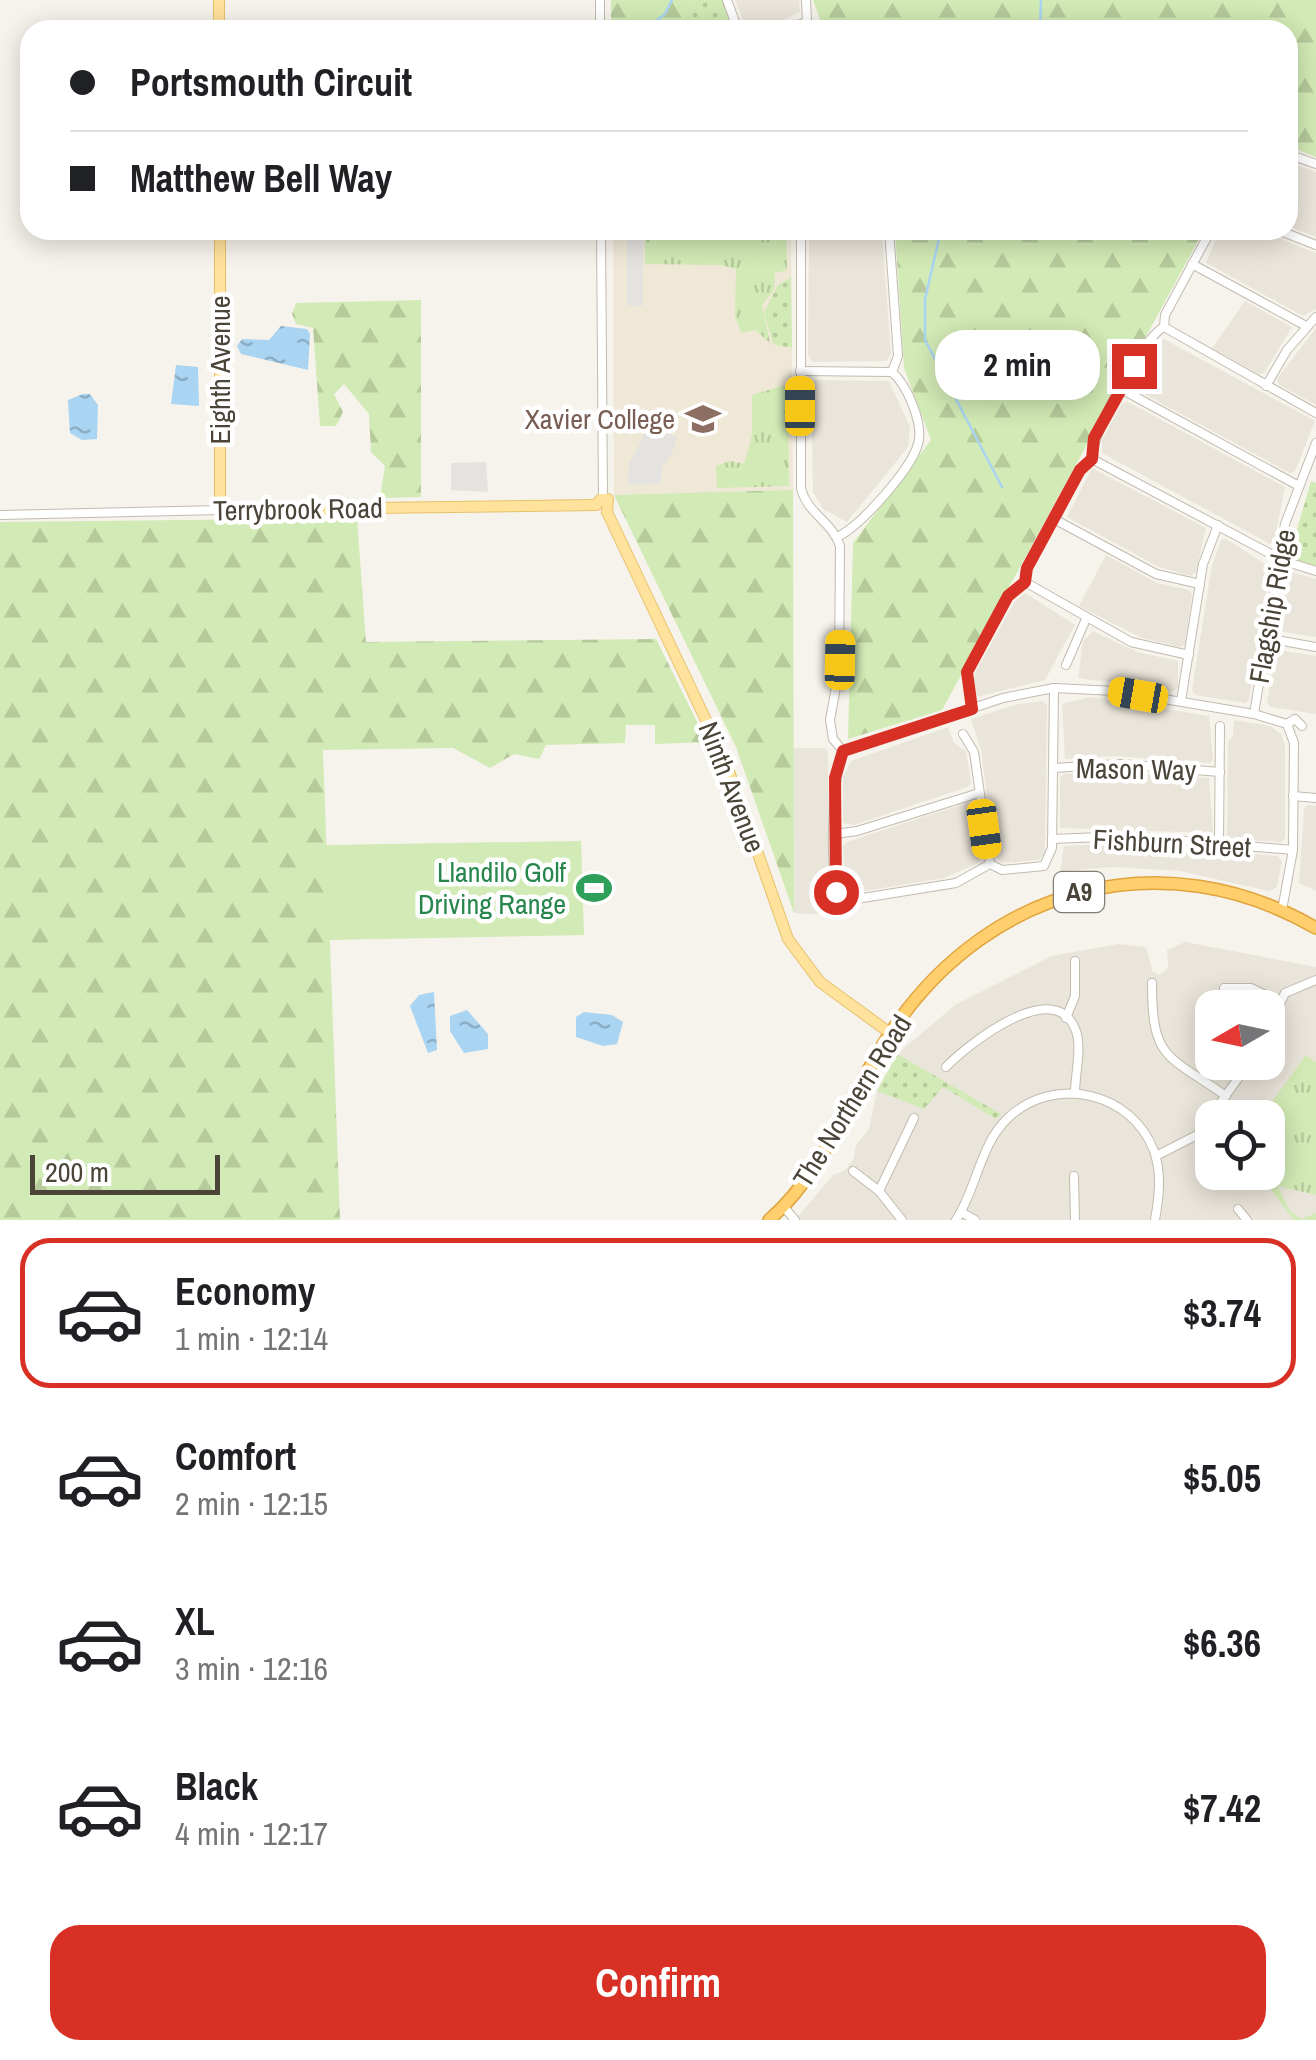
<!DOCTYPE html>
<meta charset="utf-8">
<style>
body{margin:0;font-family:"Archivo Narrow",sans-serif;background:#f6f6f6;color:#202124;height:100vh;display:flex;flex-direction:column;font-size:38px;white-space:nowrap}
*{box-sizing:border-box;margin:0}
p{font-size:32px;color:#757577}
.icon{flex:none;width:55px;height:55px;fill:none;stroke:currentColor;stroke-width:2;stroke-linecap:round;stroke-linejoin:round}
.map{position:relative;height:1220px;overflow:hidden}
.side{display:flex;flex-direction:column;background:#fff;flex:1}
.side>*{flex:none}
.banner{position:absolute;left:20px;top:20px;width:1278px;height:220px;border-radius:30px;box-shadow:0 5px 25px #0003;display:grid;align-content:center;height:220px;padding:0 50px;background:#fff}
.needle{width:65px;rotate:261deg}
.fabs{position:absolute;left:1195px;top:990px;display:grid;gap:20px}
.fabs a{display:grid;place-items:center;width:90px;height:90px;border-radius:20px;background:#fff;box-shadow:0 5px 25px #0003;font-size:50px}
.scale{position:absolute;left:30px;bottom:25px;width:190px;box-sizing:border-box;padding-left:10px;border:5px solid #4b4439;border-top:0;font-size:28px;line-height:35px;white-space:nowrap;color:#4b4439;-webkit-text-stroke:8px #fff;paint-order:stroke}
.end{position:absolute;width:45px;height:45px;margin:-22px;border:12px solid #d93025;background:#fff;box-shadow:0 0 0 5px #fff}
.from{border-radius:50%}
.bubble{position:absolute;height:70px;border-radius:30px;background:#fff;box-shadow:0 5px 25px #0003;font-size:32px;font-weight:700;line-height:70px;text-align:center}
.car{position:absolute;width:30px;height:60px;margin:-30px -15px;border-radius:12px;box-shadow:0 0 8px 2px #0007;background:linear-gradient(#f5c518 24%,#345 0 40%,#f5c518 0 76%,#345 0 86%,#f5c518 0)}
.banner b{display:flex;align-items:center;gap:35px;height:95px;font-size:38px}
.banner b+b{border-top:2px solid #e0e0e0}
.banner i{width:25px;height:25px;background:#202124}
ul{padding:18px 0 0;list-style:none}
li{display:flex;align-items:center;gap:30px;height:150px;margin:0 20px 15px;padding:0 30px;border:5px solid transparent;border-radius:30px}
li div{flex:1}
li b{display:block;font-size:38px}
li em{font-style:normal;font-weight:700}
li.current{border-color:#d93025}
li>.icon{width:90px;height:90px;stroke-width:1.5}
.cta{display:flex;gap:20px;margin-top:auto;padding:20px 50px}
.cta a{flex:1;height:115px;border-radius:30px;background:#d93025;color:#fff;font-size:40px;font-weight:700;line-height:115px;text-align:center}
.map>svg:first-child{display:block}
.residential{fill:#eae5da;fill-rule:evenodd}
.education{fill:#efe8d6}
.grass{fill:url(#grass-tufts)}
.forest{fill:url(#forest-firs)}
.park{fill:url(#park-dots)}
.pitch{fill:#d2eab5}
.parking{fill:#e5e3e0}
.water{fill:url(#water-ripples)}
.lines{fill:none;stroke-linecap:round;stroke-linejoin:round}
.stream{stroke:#a9d4f2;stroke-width:2.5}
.minor-casing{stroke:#c2bbae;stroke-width:10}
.major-casing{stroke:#e6c16a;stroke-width:12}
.highway-casing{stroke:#e0a43c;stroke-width:14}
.minor{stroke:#fff;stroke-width:8}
.major{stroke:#ffe39c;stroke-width:10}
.highway{stroke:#ffcf6e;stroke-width:11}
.route{stroke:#d93025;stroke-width:12}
.labels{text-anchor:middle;stroke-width:9;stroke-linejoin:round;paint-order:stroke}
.shield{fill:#fff;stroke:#817c74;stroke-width:2.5}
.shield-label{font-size:25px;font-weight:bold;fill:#4b4439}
.street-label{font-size:28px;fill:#4b4439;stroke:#fff}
.education-label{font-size:28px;fill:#785e54;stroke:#fff;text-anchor:end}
.leisure-label{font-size:28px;fill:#27864d;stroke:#fff;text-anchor:end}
</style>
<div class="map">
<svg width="1316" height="1220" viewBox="0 0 1316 1220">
<defs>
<pattern id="grass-tufts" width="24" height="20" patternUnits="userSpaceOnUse" patternTransform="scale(2.5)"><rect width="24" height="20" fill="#d2eab5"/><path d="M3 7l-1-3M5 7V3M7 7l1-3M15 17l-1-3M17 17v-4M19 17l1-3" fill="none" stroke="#b6ca9c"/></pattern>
<pattern id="forest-firs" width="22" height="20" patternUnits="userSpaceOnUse" patternTransform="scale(2.5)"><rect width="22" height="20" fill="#d2eab5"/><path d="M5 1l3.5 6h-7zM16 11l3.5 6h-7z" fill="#b6ca9c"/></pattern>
<pattern id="park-dots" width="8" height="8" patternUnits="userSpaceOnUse" patternTransform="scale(2.5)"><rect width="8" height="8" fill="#d2eab5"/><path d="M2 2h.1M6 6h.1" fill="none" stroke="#b6ca9c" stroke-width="1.8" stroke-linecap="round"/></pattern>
<pattern id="water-ripples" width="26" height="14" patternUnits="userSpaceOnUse" patternTransform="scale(2.5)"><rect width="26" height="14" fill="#a9d4f2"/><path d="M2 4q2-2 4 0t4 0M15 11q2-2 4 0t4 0" fill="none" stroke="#8caec5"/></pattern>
</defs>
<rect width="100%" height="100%" fill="#f6f3ec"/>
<!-- residential -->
<g class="residential">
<path d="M735,0H799L800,12L762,30H747Z"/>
<path d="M1288,162L1316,172V237L1288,226Z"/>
<path d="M809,230H882L891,354L886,361L812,362L808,355Z"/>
<path d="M1220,230H1258L1316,253V309L1303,316L1206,263Z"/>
<path d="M1245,301L1292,327L1264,373L1259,374L1212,348Z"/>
<path d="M1316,328V405L1279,385L1277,379Z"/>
<path d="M1164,339L1315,421L1295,471L1290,473L1135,389L1133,383L1155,344Z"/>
<path d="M815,380L889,381L910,427L908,447L847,522L823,509L813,492L811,384Z"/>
<path d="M1128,402L1285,487L1274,542L1270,544L1102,453V440L1122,403Z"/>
<path d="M1092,468L1206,528L1196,572L1191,576L1159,567L1067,517Z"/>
<path d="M1226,539L1270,567L1249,700L1245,703L1195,695L1192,690L1212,565L1221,540Z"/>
<path d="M1106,555L1157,583L1189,590L1192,595L1185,644L1180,647L1142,638L1079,606Z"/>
<path d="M1292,572L1316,579V637L1283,632L1279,627Z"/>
<path d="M1025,593L1075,625L1045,680L980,696L974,694L973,682L976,671L1015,601Z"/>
<path d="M1093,631L1137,652L1178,661V688L1173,691L1078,678L1083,641Z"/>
<path d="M1279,650L1316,656V714L1271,707L1267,703L1275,653Z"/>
<path d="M1091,697L1209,716L1213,760L1210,763L1114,756L1065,759L1062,704Z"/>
<path d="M1043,701L1047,705L1045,853L1039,860L1003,863L995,857L981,750L971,719L1018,704Z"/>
<path d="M1234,720L1270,726L1281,734L1285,746V838L1281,842L1231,839L1227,835L1228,741L1233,736Z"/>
<path d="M948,727L954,743L966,751L971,783L967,787L854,825L843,823V777L851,761Z"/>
<path d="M793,748H824L828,752L830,915L794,913Z"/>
<path d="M1127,772L1209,778L1213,833L1060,828V778L1064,774Z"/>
<path d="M969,802L981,857L978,863L944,878L846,894L843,846L847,842Z"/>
<path d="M1308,805L1316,806V891L1299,883L1304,808Z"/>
<path d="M1112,844L1278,856L1282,861L1277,887L1269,891L1180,871L1114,867L1060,871L1064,846Z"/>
<path d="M1185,942L1316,967V1220H795L833,1175L844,1171L853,1160L856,1145L869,1129L877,1091L897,1054L955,1005L1052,956L1118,944L1146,947L1153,972L1160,975L1168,968L1167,950ZM1212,1008H1268V1062H1212ZM1212,1118H1268V1172H1212Z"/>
</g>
<!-- education -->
<path class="education" d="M613,230H791L793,490L614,495Z"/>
<!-- grass -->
<g class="grass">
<path d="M645,230H786L787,270L775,273L774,290L762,305L770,343L755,330L741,333L735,316L736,269L722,265L645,264Z"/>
<path d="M788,384L789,486L717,488L716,466L730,461L744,464L752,435V395Z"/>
<path d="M1306,1055L1316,1062V1195L1278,1186L1289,1210L1301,1219L1316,1213V1220H1294L1258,1173L1268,1172V1118L1261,1117Z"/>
</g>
<!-- forest -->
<g class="forest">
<path d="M611,0H695L674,30H611Z"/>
<path d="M813,0H1316V157L1288,146V30H824Z"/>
<path d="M895,230H1204L942,710L848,739L853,543L931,440L904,368Z"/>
<path d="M421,300V497L380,498L385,466L371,452L369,414L344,384L334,394L343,412L336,426H320L313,328L296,324L292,314L296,303Z"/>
<path d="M793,490L794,913L736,747L614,495Z"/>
<path d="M357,518L366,642L656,639L707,742L655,744V725H626L625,743L546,745L539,759L514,754L490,768L453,748L323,750L340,1220H0V522Z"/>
</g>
<!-- park -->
<g class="park">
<path d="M695,0H723L734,30H674Z"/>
<path d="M791,277L792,348L773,344L764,312L778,285Z"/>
<path d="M1311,481L1316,483V566L1294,560L1290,554Z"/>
<path d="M897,1054L1001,1114L996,1119L943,1087L924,1109L877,1091Z"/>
</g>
<!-- pitch -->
<g class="pitch">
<path d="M660,230H758V258L660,257Z"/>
<path d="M581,841L584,935L329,940L325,845Z"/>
</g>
<!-- parking -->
<g class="parking">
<rect x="627" y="230" width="16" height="76"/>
<path d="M648,427L677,437L674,449L662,468L661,484L628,485L629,464Z"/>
<path d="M486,462L488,492L451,490V463Z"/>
</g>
<!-- water -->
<g class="water">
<path d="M281,326L307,329L310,334L308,370L241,354L237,346L242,339L269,340Z"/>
<path d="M176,365L198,367L199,406L171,404Z"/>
<path d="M83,394H90L98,405L97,439L82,440L70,433L68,400Z"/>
<path d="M434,992L437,1050L428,1053L410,1006L419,995Z"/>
<path d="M467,1010L488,1034V1049L464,1053L450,1031V1016Z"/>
<path d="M584,1012L612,1015L623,1022L617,1044L603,1046L576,1037V1017Z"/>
</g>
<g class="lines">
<!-- stream -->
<g class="stream">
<path d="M644,30L665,14L672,0"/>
<path d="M1040,30L1041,0"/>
<path d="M941,230L925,299V340L1002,487"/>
</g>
<defs>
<g id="minor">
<path d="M600,0V30"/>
<path d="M727,0L738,30"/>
<path d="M806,0L807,22"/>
<path d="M782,30L807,22L818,30"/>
<path d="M1288,154L1316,164"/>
<path d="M601,230L603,498"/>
<path d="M801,230V488C807,514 832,521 840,546L839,671L830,720L833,739L843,751"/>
<path d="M889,230L898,356L892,372"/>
<path d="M1278,230L1316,245"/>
<path d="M1192,264L1306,326"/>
<path d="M1164,327L1316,413"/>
<path d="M800,371L892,372C907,385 924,424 918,444C911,469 861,526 837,537"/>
<path d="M1266,386L1287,350L1316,317"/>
<path d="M1121,389L1297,485"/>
<path d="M1092,459L1284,561L1316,571"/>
<path d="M0,515L220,510"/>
<path d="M1054,519L1156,574L1200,584"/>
<path d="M1025,582L1131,642L1189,655"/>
<path d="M1266,638L1316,647"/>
<path d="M1066,665L1086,619"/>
<path d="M1181,701L1203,564L1218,525"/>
<path d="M972,709L967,672L1008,596L1025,582V572L1080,470L1092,459C1091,434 1142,338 1164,327L1165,315L1211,230"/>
<path d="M1254,714L1285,524L1316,443"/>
<path d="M1287,724L1295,719L1302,726"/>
<path d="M963,734L974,752L990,864"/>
<path d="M843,751C833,774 826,885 844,901L956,883L990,864L1002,870L1044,866L1052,848L1054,688"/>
<path d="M843,751L1003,698L1054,688L1116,691L1254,714L1287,724"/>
<path d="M1053,768L1121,764L1220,772"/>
<path d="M1293,796L1316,798"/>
<path d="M835,834L857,831L979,793"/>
<path d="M1052,839L1126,836L1293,850"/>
<path d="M1219,844L1220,726"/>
<path d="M1282,910L1293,850L1294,743L1287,724"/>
<path d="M1152,983C1152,1061 1167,1054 1226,1096"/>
<path d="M1224,988H1251L1278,1001"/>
<path d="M1066,1018L1075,996V961"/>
<path d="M1268,1029L1285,993L1316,980"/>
<path d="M946,1067C967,1045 1056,974 1076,1031C1082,1048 1075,1075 1075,1093"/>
<path d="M1156,1156L1197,1135L1250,1062"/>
<path d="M853,1171L879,1191"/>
<path d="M1074,1176L1075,1220"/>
<path d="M784,1207L795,1220"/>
<path d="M1238,1209L1247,1220"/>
<path d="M961,1212L975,1220"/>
<path d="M902,1220L879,1191L914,1118"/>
<path d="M956,1220C977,1188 980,1144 1008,1118C1054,1074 1132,1092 1154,1151C1162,1174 1159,1197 1155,1220"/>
</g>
<g id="major">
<path d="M219,0V30"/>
<path d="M220,230V510L596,505"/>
<path d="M596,505L601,499H608L607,512"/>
<path d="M607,512L725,760L788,939L820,982L890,1033"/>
</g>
<path id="highway" d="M769,1220C828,1169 850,1091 893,1029C991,885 1164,840 1316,928"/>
</defs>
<!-- minor casing -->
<use href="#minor" class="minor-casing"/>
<!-- major casing -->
<use href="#major" class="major-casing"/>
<!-- highway casing -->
<use href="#highway" class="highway-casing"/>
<!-- minor -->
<use href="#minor" class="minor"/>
<!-- major -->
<use href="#major" class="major"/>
<!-- highway -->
<use href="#highway" class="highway"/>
</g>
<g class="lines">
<!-- route -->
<path class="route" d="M836,892L835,778L843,751L972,709L967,672L1008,596L1025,582L1027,568L1080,470L1092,459L1094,438L1134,366"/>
</g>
<!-- icons -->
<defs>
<symbol id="school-bare" viewBox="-9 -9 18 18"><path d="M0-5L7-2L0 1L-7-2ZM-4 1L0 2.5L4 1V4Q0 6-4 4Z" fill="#8d6e63" stroke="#fff" stroke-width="2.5" paint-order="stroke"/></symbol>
<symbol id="stadium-bare" viewBox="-9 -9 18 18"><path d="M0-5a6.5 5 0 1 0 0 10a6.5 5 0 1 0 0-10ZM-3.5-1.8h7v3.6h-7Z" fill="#2e9e5b" stroke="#fff" stroke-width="2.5" paint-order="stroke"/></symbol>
</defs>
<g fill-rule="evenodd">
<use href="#school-bare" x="678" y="394" width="50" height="50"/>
<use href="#stadium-bare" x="569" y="863" width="50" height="50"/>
</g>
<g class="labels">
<!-- shield labels -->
<rect class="shield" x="1054" y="872" width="50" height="40" rx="8"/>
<g class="shield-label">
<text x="1079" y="901">A9</text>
</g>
<!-- street labels -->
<g class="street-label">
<text transform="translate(220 370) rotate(-90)" y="10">Eighth Avenue</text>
<text transform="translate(298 509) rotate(-1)" y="10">Terrybrook Road</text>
<text transform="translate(1272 606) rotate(-80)" y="10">Flagship Ridge</text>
<text transform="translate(1136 769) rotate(1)" y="10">Mason Way</text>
<text transform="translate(732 787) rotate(69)" y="10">Ninth Avenue</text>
<text transform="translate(1172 843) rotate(3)" y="10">Fishburn Street</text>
<text transform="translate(852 1101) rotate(-58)" y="10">The Northern Road</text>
</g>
<!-- education labels -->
<g class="education-label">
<text x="675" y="429">Xavier College</text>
</g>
<!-- leisure labels -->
<g class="leisure-label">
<text x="566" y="882">Llandilo Golf<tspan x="566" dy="32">Driving Range</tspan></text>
</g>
</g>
</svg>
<div class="fabs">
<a><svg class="needle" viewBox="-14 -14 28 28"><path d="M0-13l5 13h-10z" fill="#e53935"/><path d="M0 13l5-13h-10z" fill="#757577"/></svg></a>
<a><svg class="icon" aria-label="locate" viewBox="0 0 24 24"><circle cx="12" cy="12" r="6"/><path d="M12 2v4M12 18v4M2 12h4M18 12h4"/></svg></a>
</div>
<div class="scale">200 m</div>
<i class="end from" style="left:836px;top:892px"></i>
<i class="end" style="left:1134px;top:366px"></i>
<div class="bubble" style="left:935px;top:330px;width:165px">2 min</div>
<i class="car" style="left:800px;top:406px;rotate:0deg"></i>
<i class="car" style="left:840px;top:660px;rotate:1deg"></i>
<i class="car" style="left:1138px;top:695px;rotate:280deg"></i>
<i class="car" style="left:984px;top:829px;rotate:172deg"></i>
<div class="banner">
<b><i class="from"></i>Portsmouth Circuit</b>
<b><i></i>Matthew Bell Way</b>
</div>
</div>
<section class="side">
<ul>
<li class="current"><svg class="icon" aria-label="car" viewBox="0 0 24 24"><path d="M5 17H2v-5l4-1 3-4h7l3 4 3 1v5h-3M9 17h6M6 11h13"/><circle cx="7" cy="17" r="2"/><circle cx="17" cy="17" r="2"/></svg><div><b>Economy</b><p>1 min · 12:14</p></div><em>$3.74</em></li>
<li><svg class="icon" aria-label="car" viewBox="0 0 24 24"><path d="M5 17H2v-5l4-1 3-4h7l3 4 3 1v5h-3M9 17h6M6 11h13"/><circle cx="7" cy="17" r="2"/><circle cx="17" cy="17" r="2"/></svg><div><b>Comfort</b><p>2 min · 12:15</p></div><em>$5.05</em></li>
<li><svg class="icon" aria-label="car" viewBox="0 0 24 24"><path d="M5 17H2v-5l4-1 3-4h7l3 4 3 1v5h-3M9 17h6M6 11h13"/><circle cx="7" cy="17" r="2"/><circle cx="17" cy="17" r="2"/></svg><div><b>XL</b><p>3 min · 12:16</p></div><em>$6.36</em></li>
<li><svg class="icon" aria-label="car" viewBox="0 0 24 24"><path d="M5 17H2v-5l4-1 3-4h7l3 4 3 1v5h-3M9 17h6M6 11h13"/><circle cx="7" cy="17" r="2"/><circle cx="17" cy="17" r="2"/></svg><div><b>Black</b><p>4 min · 12:17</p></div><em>$7.42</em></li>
</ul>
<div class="cta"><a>Confirm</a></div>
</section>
